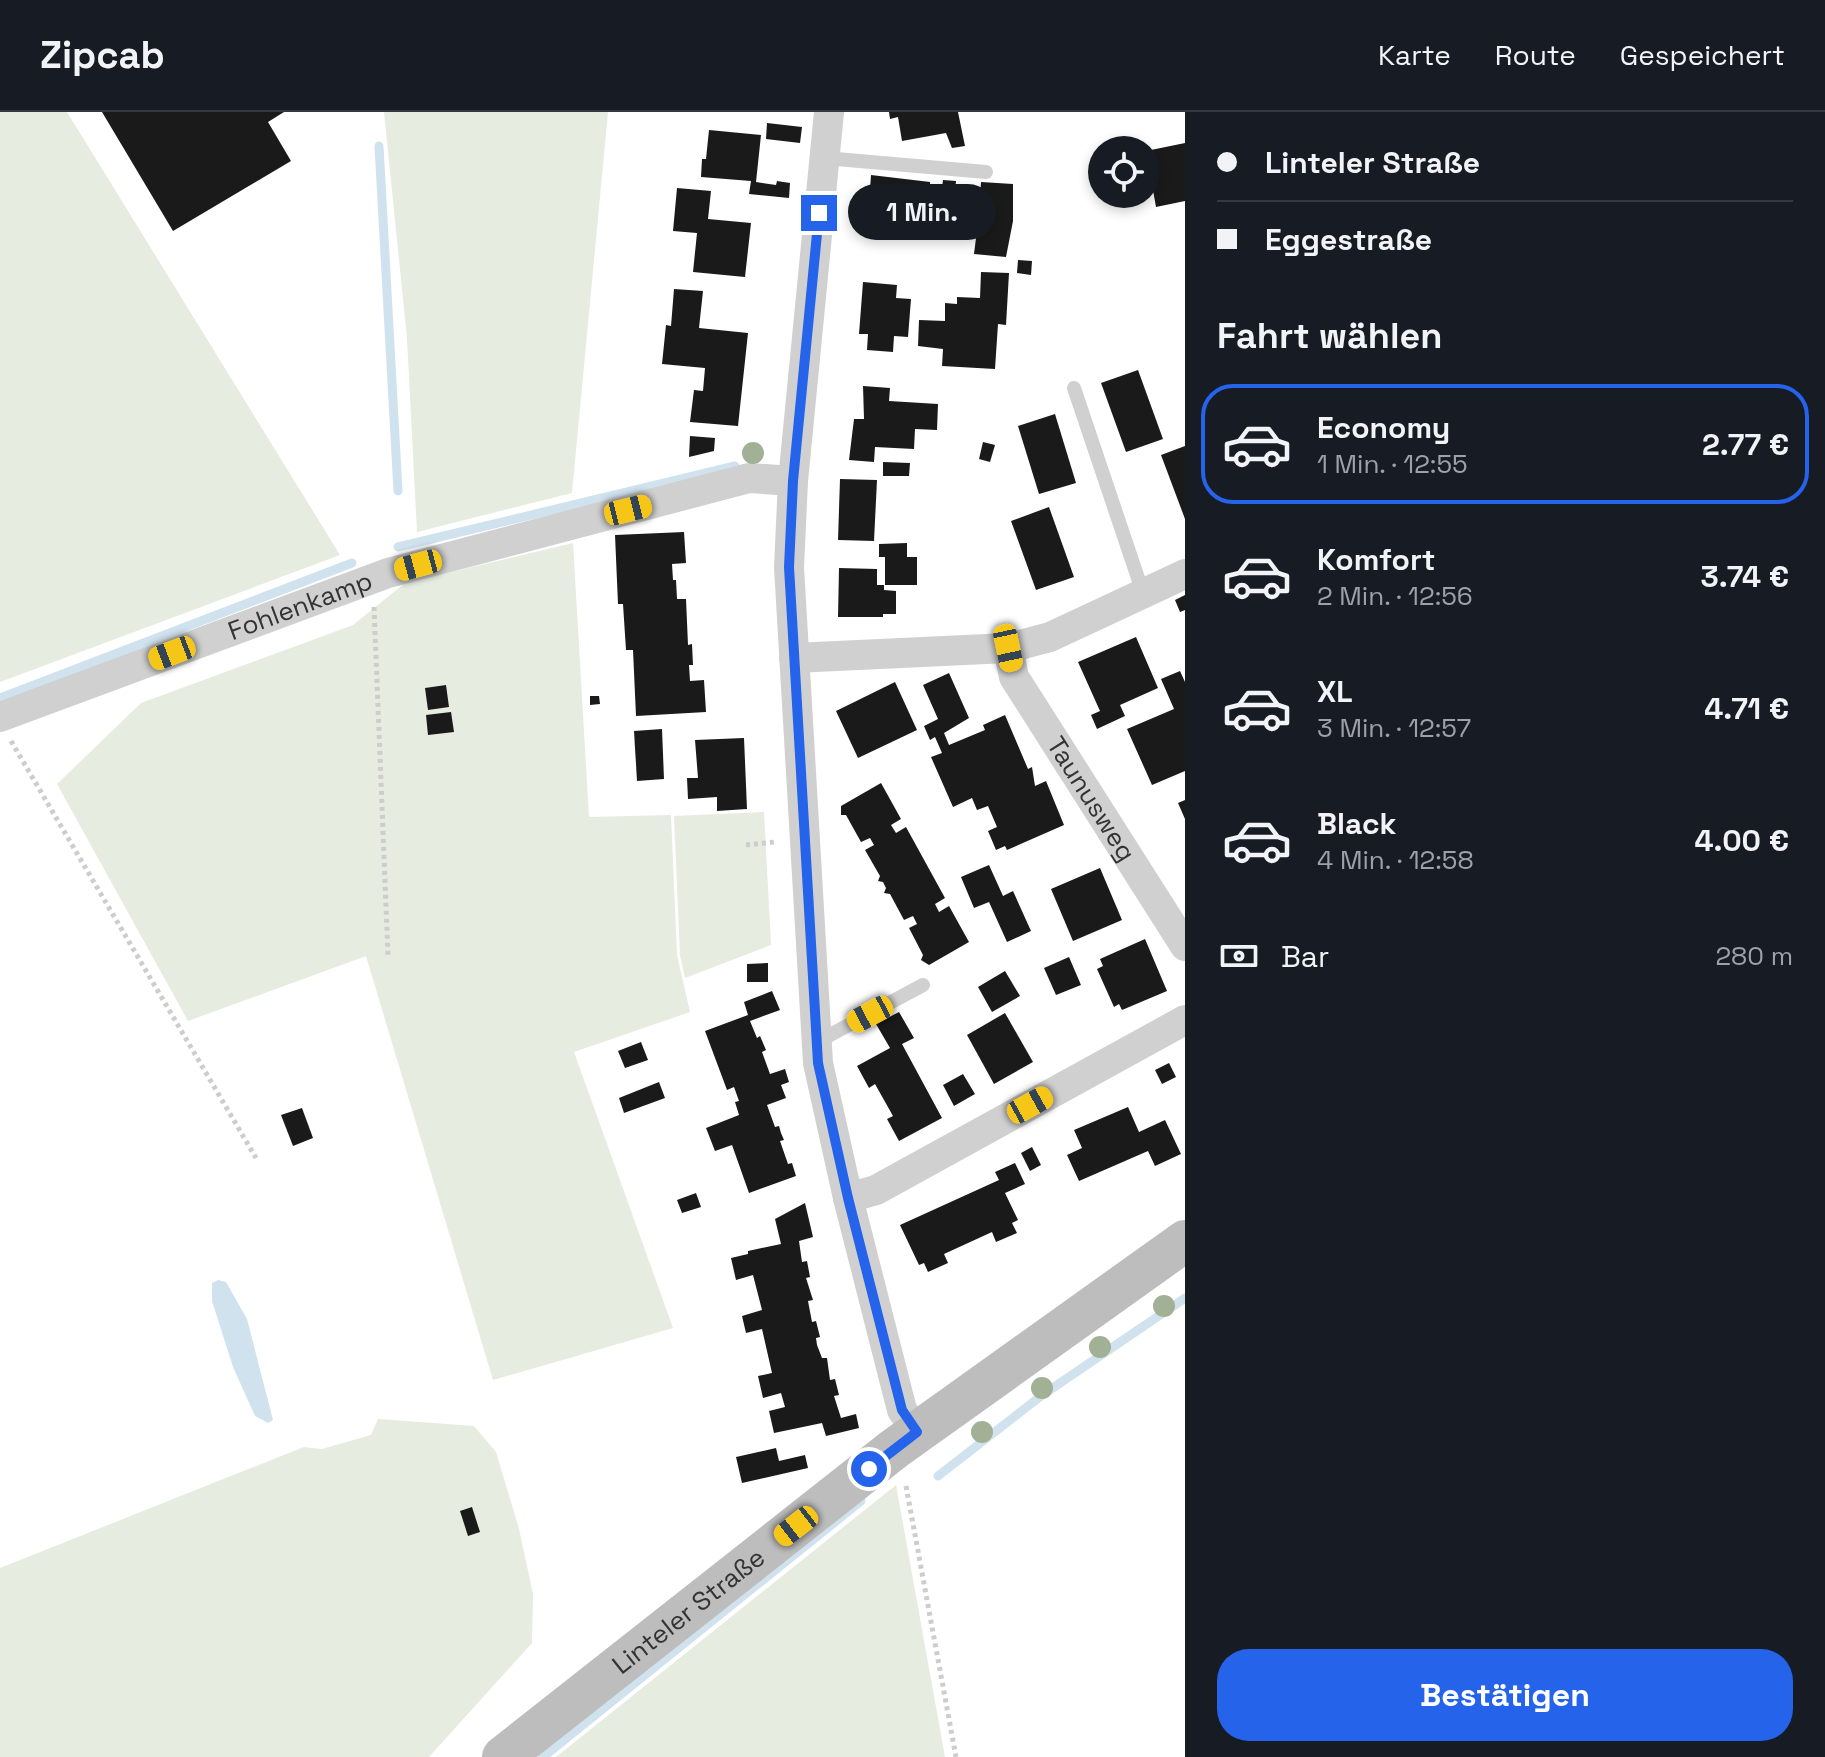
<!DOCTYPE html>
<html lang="de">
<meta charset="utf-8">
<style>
body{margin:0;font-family:"Space Grotesk",sans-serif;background:#20242c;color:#f1f3f6;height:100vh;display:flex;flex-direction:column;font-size:30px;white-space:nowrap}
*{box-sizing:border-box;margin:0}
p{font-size:26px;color:#9ea1a6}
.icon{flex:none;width:44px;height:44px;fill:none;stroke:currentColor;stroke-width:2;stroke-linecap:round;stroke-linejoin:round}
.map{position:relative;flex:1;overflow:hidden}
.drawer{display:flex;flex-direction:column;background:#171b24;width:640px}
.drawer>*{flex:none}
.banner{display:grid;align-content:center;height:176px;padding:0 32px;background:#171b24}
.buttons{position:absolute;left:1088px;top:24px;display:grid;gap:16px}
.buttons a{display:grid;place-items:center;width:72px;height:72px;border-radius:50%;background:#171b24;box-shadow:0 4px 12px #0003;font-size:40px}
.end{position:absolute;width:36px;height:36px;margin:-18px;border:10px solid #2563eb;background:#fff;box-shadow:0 0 0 4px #fff}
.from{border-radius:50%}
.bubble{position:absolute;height:56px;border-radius:28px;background:#171b24;box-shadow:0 4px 12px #0003;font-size:26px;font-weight:600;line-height:56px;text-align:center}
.car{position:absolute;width:24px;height:48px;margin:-24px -12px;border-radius:10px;box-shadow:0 0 6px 2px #0007;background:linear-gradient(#f5c518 24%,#345 0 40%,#f5c518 0 76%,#345 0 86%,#f5c518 0)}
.banner b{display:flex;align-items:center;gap:28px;height:76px;font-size:30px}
.banner b+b{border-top:2px solid #363941}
.banner i{width:20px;height:20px;background:#f1f3f6}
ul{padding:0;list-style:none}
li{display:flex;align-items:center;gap:24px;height:120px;margin:0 16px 12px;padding:0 16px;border:4px solid transparent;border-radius:32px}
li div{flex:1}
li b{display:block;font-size:30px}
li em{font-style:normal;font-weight:600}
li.selected{border-color:#2563eb}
li>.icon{width:72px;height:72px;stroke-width:1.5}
h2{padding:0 32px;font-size:36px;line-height:96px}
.pay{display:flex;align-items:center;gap:20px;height:88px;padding:0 32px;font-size:30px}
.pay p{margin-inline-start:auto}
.primary-button{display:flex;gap:16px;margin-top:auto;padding:16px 32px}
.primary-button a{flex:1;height:92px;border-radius:32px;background:#2563eb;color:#fff;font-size:32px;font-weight:600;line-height:92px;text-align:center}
header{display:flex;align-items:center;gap:48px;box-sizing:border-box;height:112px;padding:0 40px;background:#171b24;border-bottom:2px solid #363941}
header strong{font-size:38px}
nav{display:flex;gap:44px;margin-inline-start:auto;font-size:28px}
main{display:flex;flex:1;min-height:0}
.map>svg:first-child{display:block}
.green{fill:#e6ecdf}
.water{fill:#cfe2ee}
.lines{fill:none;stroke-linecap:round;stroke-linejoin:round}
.stream{stroke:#cfe2ee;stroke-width:9}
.building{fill:#1a1a1a}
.path{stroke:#cdcdcd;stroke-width:5;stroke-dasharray:4 4;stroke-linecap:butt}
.lane{stroke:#d0d0d0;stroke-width:14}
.street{stroke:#d0d0d0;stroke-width:30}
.secondary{stroke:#bdbdbd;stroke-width:42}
.tree{fill:#a2b095}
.route{stroke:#2563eb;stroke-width:10}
.labels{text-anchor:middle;stroke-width:8;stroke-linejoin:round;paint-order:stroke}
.street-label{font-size:26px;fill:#333;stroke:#fff}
</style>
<header>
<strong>Zipcab</strong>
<nav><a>Karte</a><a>Route</a><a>Gespeichert</a></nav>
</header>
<main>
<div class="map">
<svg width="1185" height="1645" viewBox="0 0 1185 1645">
<rect width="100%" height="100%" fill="#fff"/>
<!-- green -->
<g class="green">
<path d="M0,0H67L340,443L0,570Z"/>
<path d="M384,0H608L572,381L417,420L407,226Z"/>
<path d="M573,431L589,705L671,703L677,843L690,900L574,940L673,1216L493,1268L366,844L188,909L57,672L141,591L353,513L405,471Z"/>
<path d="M764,700L771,833L685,866L680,844L674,704Z"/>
<path d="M378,1307L474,1314L496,1340L519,1417L533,1482L532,1531L429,1645H0V1456L304,1335L322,1337L371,1323Z"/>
<path d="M896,1373L945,1645H556Z"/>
</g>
<!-- water -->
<path class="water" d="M218,1168L226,1170L247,1207L273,1308L268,1311L255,1304L233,1255L212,1189V1171Z"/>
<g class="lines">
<!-- stream -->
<g class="stream">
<path d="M379,34L398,379"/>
<path d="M398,435L735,354"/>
<path d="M0,586L352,451"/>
<path d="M938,1364L1041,1284L1185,1186"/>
<path d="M543,1645L861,1389"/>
</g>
</g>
<!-- building -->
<g class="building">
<path d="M102,0H284L268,10L291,49L173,119Z"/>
<path d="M889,0H958L965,34L952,36L946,21L902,29L898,5L890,7Z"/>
<path d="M767,11L802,15L800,31L766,27Z"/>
<path d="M709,18L761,23L756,70L776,73L777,69L790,71L789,86L749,82L751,69L701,65L702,47H706Z"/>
<path d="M1185,31V89L1156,95L1146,39Z"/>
<path d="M871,63L930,70V92H935L933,122L897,119L898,110L868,108Z"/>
<path d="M943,68L956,69L954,93L940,91Z"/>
<path d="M981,70L1013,72V109L1006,145L974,142L976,126H971L974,85H980Z"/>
<path d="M677,76L711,79L708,107L751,111L745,165L693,160L697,121L673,119Z"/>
<path d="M1018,148L1032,149L1031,163L1017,161Z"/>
<path d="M981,160L1009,161L1006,213L998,212L995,257L942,254L943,237L918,234L919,208L945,209V191L957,192V185L980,186Z"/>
<path d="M863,170L897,173L896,186L911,187L908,225L894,224L893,240L867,238L868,222H859Z"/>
<path d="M674,177L703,179L699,216L748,221L738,314L690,310L694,278L703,279L705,256L662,252L666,213L671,214Z"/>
<path d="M1138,258L1163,327L1126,340L1101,271Z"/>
<path d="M863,274L890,276L889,289L938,292L937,318L915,317L914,337L875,335L874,350L849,348L854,307H864Z"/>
<path d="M1055,302L1076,371L1039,382L1018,314Z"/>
<path d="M690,324L715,326L714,339L689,345Z"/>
<path d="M983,330L995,333L990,350L979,347Z"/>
<path d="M1185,334V407L1161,343Z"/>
<path d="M883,350L910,351L909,364H883Z"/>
<path d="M840,367L877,368L874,429L838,428Z"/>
<path d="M1049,395L1074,465L1036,478L1011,409Z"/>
<path d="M684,420L686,451L672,452L673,468H676L677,487H686L688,533L692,532L693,553H689L690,569L704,568L706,600L636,604L633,538H626L623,492H618L615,423Z"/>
<path d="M907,431V445H917V473H885V445H879V432Z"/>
<path d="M839,456L877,457V473H884V478L896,479V502H883V505H838Z"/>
<path d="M1185,483V498L1180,500L1175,488Z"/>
<path d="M1136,525L1158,576L1120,593L1125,604L1097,617L1091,603L1100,599L1078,550Z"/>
<path d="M1180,559L1185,570V659L1152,673L1127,617L1174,597L1161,567Z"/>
<path d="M949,561L969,606L944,621L949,633L985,618L983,613L1005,603L1028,657L1032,655L1035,674L1046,669L1064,713L1007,738L1005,734L996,738L988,719L997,715L988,694L977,698L972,686L953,695L931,645L942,641L935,625L930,628L924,614L938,607L923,573Z"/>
<path d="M895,570L917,618L858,646L836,599Z"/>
<path d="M446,573L449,595L428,598L425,576Z"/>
<path d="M590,584H599L600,592L590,593Z"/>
<path d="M451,600L454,620L428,623L426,603Z"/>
<path d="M662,617L664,667L637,669L634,619Z"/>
<path d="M744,626L747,697L717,699V685L688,687L687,666H698L695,628Z"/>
<path d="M881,671L901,707L891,713L896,721L906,715L945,786L935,792L939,800L949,794L969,830L929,853L921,848L923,843L909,816L917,812L913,804L904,808L890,782L884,781L886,776L883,770L878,769L880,764L865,738L874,733L870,726L861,730L846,703H841V694Z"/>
<path d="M1185,688V707L1178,691Z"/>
<path d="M989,753L1003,784L1013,779L1031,819L1007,830L989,790L974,796L961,765Z"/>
<path d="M1100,756L1122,808L1073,829L1051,777Z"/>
<path d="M1145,827L1167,879L1122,898L1119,892L1114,895L1097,857L1103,854L1100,847Z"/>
<path d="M1069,845L1081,873L1056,883L1044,856Z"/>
<path d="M768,851V870H747V852Z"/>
<path d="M1005,859L1020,884L992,900L978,875Z"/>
<path d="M772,879L780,898L750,909L757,926L760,924L766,938L762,940L770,962L785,957L789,970L781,973L786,986L767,993L775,1015L779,1014L781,1021L784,1028L780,1029L788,1052L792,1051L796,1064L749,1081L732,1033L715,1039L706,1016L739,1003L735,990L739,989L734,975L727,978L705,919L748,903L744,890Z"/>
<path d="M899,900L914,926L902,932L942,1006L899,1029L887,1007L893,1004L875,972L869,976L857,954L890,936L876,912Z"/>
<path d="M1005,901L1033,950L994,972L967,923Z"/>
<path d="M641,930L648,948L625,956L618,939Z"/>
<path d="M1169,951L1176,965L1162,972L1155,958Z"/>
<path d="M963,962L975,982L954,994L943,973Z"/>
<path d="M659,970L665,986L624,1001L619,986Z"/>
<path d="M1128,995L1139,1020L1165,1008L1181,1042L1155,1054L1148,1039L1079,1069L1067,1043L1082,1036L1074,1018Z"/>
<path d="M302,996L313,1026L293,1034L281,1003Z"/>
<path d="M1032,1035L1041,1053L1030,1059L1021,1041Z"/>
<path d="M1015,1051L1025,1072L1005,1081L1018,1108L1012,1111L1017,1121L996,1130L992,1120L944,1142L948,1151L928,1160L924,1151L919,1153L900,1113L999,1068L995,1060Z"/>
<path d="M696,1081L701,1095L682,1101L677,1088Z"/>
<path d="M805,1091L813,1125L799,1129L802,1150L807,1149L810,1165L806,1166L813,1188L808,1189L812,1210L816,1209L820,1225L816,1226L817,1233L822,1246H827L830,1268L835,1267L839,1283L834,1284L841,1306L856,1302L859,1316L826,1324L822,1311L774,1321L769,1299L785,1295L781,1281L763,1286L758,1264L772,1261L762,1217L746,1221L742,1204L762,1198L753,1163L736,1168L731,1146L748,1142V1139L781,1132L775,1107Z"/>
<path d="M776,1336L779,1349L805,1343L808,1356L742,1371L736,1345Z"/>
<path d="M472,1395L480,1420L468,1424L460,1399Z"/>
</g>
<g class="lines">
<!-- path -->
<g class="path">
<path d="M374,495L388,844"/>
<path d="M11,629L256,1046"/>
<path d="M746,733L775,730"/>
<path d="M906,1374L956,1645"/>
</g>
<!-- lane -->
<g class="lane">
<path d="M825,46L986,60"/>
<path d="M1074,276L1143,481"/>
<path d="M817,930L923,873"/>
</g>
<!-- street -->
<g class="street">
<path d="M829,0L793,369L789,455L818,951L848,1086L902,1298L917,1320"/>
<path id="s1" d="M1008,536L1014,565L1185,834"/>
<path d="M794,546L1008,536L1050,525L1185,462"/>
<path id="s2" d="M0,605L388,461L749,366L793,369"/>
<path d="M848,1086L876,1078L1185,908"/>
</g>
<!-- secondary -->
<path class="secondary" id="s3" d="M503,1645L894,1337L1185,1129"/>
</g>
<!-- trees -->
<g class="tree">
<circle cx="753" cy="341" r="11"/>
<circle cx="1164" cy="1194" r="11"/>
<circle cx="1100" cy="1235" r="11"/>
<circle cx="1042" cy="1276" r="11"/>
<circle cx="982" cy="1320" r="11"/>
</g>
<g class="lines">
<!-- route -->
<path class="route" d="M819,101L793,369L789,455L818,951L848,1086L902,1298L917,1320L869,1357"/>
</g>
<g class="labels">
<!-- street labels -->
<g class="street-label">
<text dy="9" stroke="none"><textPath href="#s2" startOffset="320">Fohlenkamp</textPath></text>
<text dy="9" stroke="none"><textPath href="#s1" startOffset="174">Taunusweg</textPath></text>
<text dy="9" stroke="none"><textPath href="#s3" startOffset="236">Linteler Straße</textPath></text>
</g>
</g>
</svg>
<div class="buttons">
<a><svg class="icon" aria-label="locate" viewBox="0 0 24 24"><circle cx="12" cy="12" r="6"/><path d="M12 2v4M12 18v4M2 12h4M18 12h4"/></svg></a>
</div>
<i class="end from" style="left:869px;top:1357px"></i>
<i class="end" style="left:819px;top:101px"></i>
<div class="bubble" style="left:848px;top:72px;width:148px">1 Min.</div>
<i class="car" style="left:628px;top:398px;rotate:76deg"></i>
<i class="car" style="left:418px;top:453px;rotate:255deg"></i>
<i class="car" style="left:1008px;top:536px;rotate:168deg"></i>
<i class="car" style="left:172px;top:541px;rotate:249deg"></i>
<i class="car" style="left:870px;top:902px;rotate:242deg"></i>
<i class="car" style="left:1030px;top:993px;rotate:61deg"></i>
<i class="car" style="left:796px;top:1414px;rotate:232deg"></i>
</div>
<section class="drawer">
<div class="banner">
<b><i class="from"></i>Linteler Straße</b>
<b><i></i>Eggestraße</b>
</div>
<h2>Fahrt wählen</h2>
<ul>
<li class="selected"><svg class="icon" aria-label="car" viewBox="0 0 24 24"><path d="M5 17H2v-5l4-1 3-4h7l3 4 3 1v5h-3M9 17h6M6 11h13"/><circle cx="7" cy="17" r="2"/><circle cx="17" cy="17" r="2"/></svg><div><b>Economy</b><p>1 Min. · 12:55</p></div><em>2.77 €</em></li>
<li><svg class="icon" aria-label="car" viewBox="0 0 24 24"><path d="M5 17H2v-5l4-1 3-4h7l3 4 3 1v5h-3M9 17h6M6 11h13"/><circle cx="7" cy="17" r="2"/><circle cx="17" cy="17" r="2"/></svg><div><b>Komfort</b><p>2 Min. · 12:56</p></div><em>3.74 €</em></li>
<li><svg class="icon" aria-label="car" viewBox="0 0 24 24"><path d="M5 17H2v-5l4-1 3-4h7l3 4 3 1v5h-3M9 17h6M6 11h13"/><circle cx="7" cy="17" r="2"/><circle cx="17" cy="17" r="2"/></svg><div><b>XL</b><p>3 Min. · 12:57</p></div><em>4.71 €</em></li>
<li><svg class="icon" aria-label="car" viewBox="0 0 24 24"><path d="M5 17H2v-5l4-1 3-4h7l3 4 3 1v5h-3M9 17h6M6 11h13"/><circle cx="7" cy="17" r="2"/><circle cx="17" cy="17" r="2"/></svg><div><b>Black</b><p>4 Min. · 12:58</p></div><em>4.00 €</em></li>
</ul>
<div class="pay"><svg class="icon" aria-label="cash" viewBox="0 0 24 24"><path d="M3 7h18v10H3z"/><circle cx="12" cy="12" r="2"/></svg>Bar<p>280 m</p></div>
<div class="primary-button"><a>Bestätigen</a></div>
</section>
</main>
